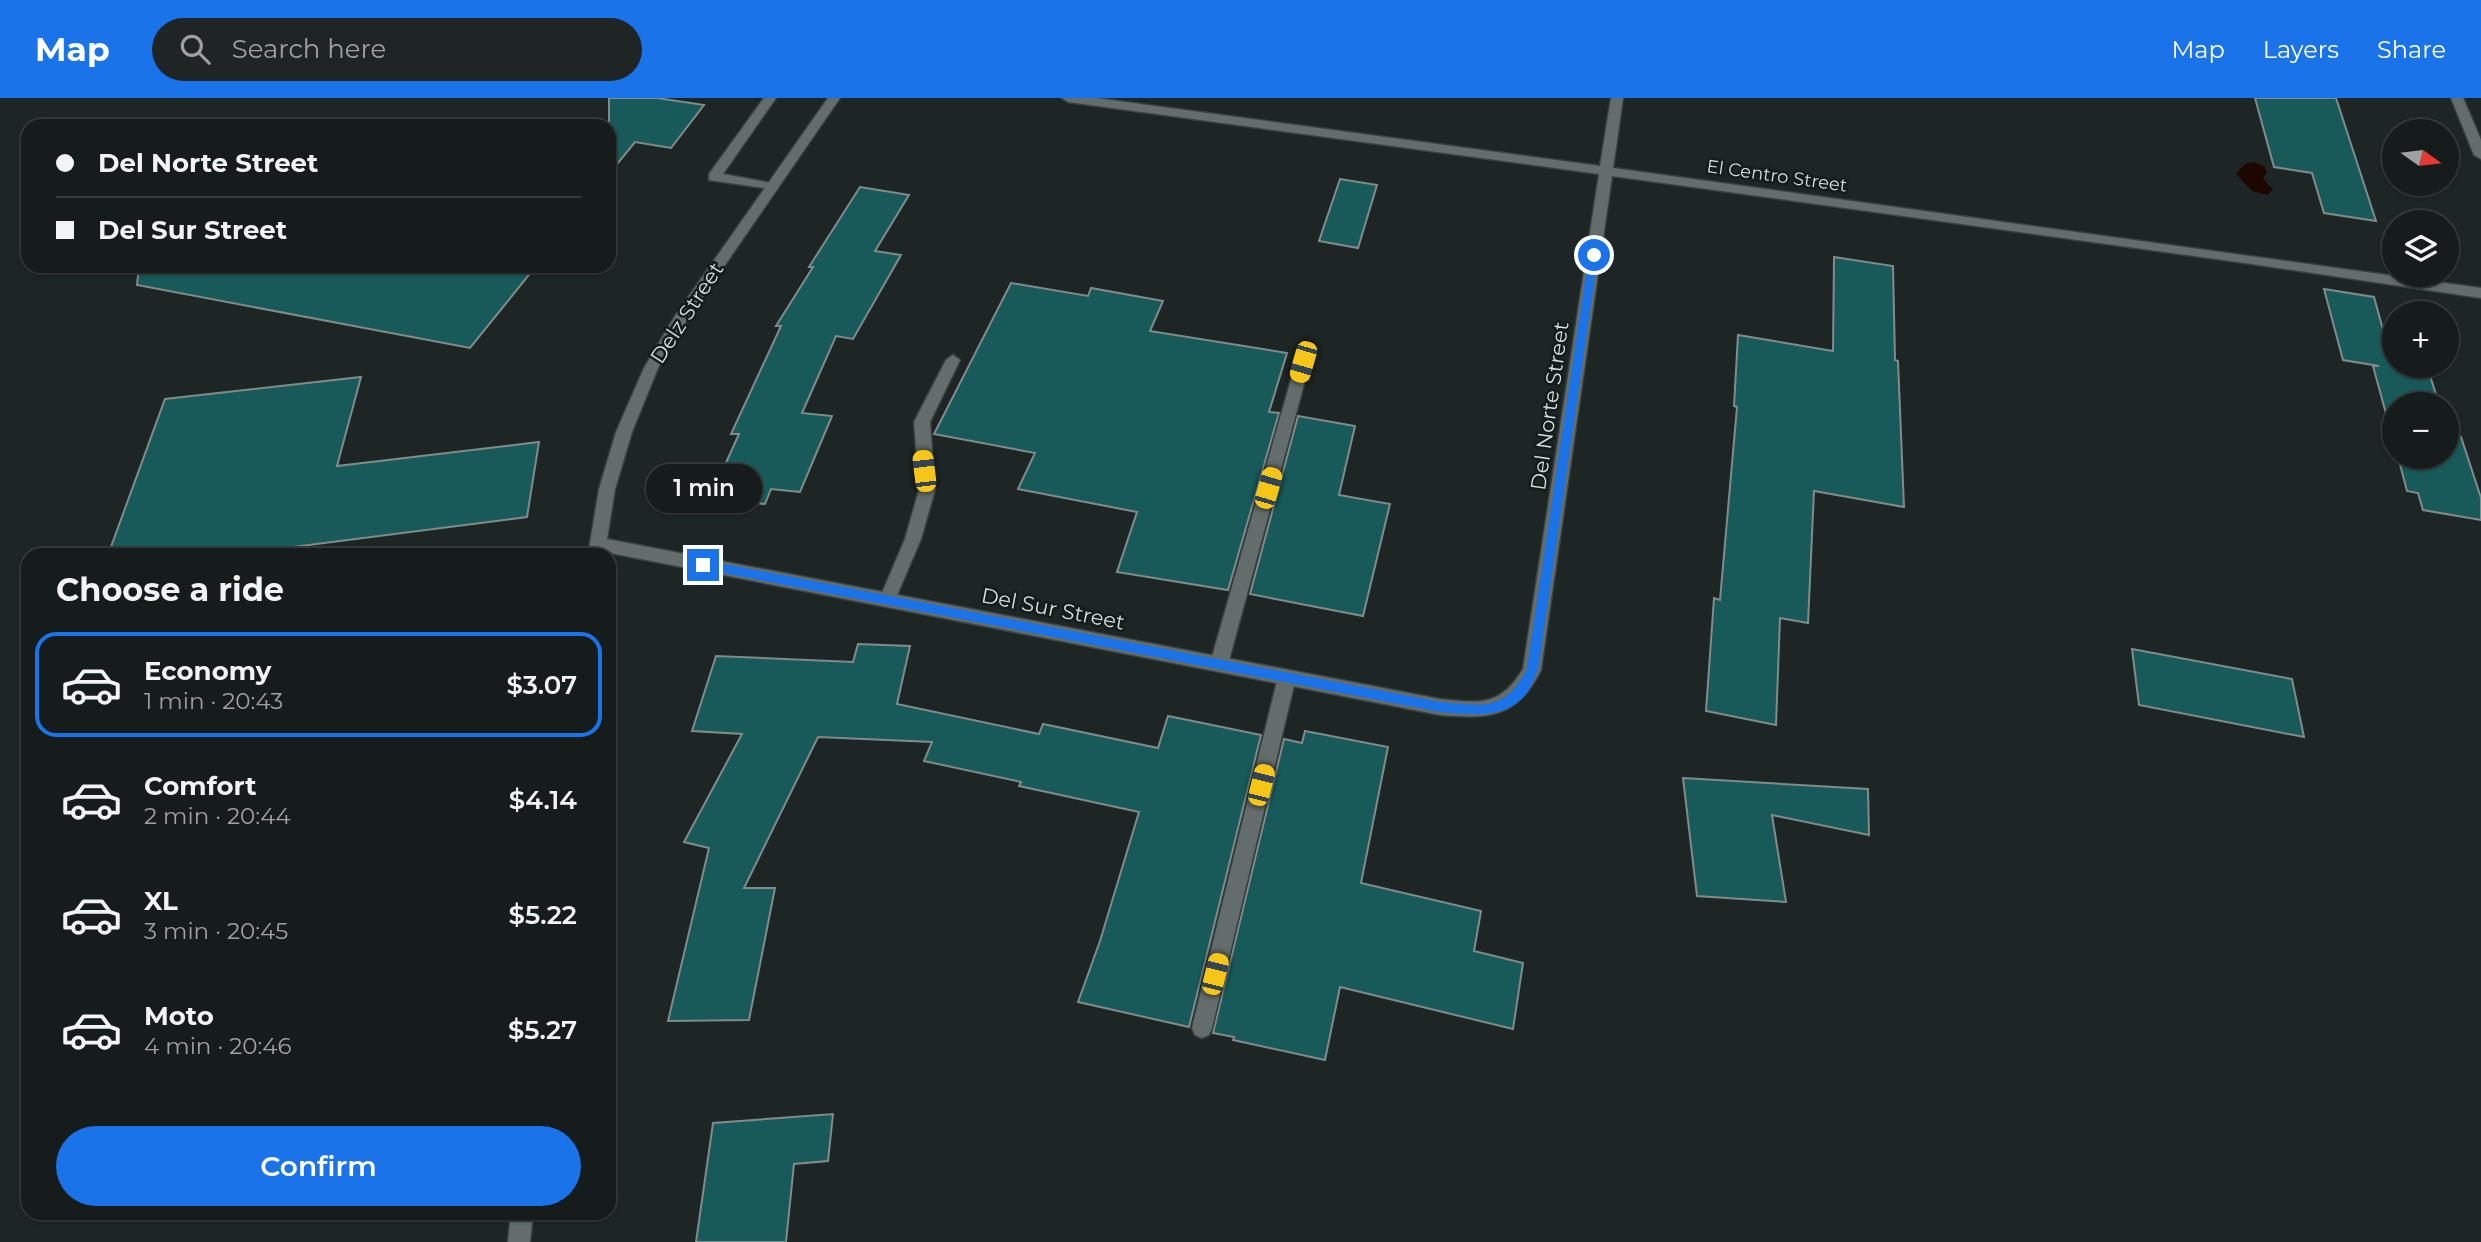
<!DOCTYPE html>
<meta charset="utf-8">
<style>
body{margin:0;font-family:Montserrat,sans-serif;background:#1f2525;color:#f1f3f6;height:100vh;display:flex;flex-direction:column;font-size:26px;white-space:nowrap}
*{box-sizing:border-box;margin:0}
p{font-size:23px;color:#9ea1a3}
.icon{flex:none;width:38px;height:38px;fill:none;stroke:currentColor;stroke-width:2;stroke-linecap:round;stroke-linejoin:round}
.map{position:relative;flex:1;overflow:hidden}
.side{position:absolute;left:21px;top:450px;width:595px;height:672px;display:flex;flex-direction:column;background:#161c1c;border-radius:21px;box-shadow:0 2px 5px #0004,0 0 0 2px #353a3b}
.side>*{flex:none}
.top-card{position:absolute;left:21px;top:21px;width:595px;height:154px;border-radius:21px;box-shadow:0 2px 5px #0004,0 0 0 2px #353a3b;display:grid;align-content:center;height:154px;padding:0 35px;background:#161c1c}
.needle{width:46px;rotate:104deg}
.buttons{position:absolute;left:2382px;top:21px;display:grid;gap:14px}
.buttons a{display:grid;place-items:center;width:77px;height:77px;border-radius:50%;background:#161c1c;box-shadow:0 2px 5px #0004,0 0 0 2px #353a3b;font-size:35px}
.end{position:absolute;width:32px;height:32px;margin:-16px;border:9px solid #1a73e8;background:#fff;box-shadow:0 0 0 4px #fff}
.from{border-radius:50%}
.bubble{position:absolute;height:49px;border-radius:24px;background:#161c1c;box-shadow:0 2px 5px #0004,0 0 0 2px #353a3b;font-size:23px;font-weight:600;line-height:49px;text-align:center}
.car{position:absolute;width:21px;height:42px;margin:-21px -10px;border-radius:9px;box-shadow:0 0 5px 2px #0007;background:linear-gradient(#f5c518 24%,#345 0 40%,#f5c518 0 76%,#345 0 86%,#f5c518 0)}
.top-card b{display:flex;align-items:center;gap:24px;height:66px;font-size:26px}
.top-card b+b{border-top:2px solid #353a3b}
.top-card i{width:18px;height:18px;background:#f1f3f6}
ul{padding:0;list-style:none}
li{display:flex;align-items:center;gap:21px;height:105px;margin:0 14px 10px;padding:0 21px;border:4px solid transparent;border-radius:21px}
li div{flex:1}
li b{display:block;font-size:26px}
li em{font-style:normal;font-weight:600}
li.current{border-color:#1a73e8}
li>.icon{width:63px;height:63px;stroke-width:1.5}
h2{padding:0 35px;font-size:32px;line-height:84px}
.action{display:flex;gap:14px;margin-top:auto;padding:14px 35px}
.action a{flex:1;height:80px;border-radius:42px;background:#1a73e8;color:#fff;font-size:28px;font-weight:600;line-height:80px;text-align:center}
header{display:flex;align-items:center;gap:42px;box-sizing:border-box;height:98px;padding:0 35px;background:#1a73e8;color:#fff}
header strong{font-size:33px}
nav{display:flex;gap:38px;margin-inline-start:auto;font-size:24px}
.search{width:490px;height:63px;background:#1f2525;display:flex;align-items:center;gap:18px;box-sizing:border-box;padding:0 24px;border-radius:38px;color:#9ea1a3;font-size:26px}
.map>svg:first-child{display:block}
.water{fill:#1e0700}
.building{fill:#185a5a;stroke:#808b8a;stroke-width:2}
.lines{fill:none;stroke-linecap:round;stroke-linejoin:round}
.lane-casing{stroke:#394140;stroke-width:3}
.street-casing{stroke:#394140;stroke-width:3}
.lane{fill:#626d6c;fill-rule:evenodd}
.street{fill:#626d6c;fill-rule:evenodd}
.route{fill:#1a73e8}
.labels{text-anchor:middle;stroke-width:5;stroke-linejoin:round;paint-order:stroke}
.far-street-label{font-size:18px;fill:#d8dede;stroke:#131c1c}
.street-label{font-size:21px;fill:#d8dede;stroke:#131c1c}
</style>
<header>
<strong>Map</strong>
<div class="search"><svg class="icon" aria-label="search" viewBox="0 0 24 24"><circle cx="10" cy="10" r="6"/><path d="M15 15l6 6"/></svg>Search here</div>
<nav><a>Map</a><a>Layers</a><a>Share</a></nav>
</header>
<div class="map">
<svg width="2481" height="1144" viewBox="0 0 2481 1144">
<rect width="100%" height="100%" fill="#1d2625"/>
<!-- water -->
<path class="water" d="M2254,64L2265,69L2267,74L2263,80L2273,92L2267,97L2252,93L2236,76L2245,66Z"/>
<!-- building -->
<g class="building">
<path d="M609,0H657L704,7L671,50L635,44L609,76Z"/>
<path d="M2255,0H2336L2376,123L2324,115L2312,75L2274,69Z"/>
<path d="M1340,81L1377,87L1358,150L1319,143Z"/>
<path d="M860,89L909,97L875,153L901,157L853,241L836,238L802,315L832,318L800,394L771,391L765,406L710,400L739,336H731L781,228H776L813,169H809Z"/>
<path d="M1834,159L1893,168L1895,262L1898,263L1904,409L1814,393L1808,525L1780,520L1776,627L1706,613L1714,500L1720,502L1737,309L1734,308L1738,237L1833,253Z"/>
<path d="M139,168H536L470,250L137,187Z"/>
<path d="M1011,185L1088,198L1091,190L1163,203L1150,233L1287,255L1269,314L1279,315L1228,492L1117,474L1137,414L1018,391L1035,355L934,336Z"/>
<path d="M2324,191L2374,199L2393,268H2427L2439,306H2394V345L2373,268H2379L2343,262Z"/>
<path d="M361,279L337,368L539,344L527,419L230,457H108L165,301Z"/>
<path d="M1298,318L1355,328L1339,397L1390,406L1363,518L1250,496Z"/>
<path d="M2446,331L2448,337L2461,339L2481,400V422L2423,412L2418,395L2407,393L2398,359H2446Z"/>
<path d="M858,546L910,548L897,606L1039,636L1043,626L1158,650L1168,618L1261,637L1189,929L1078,904L1100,843L1139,714L1019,688L1021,684L924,663L932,644L818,639L744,790H775L749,922L668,923L709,750L684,744L742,636L692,633L716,558L853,564Z"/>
<path d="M2132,551L2292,581L2304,639L2139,607Z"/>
<path d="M1305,633L1388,649L1361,785L1481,813L1474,853L1523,865L1513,931L1340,889L1325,962L1233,942L1234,939L1213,935L1284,641L1302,645Z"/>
<path d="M1683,680L1868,691L1869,737L1772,717L1786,804L1697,798Z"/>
<path d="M833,1016L828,1063L794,1066L786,1144H696L713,1025Z"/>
</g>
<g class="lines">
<defs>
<g id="lane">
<path d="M764,0H776L723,76L777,86V92L709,82V76Z"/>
<path d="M953,257L960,262L930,324L935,392L921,441L895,502L893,507H881L879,502L905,441L919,392L914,324L946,262Z"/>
<path d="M1303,259L1310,264L1228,566L1225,571L1219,573L1213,571L1210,566L1296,264Z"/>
<path d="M1287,572L1293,574L1296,579L1212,930L1209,937L1202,940L1195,937L1192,930L1278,579L1281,574Z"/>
</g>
<g id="street">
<path d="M828,0H840L685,225L658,270L632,334L615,391L607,441L1440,601C1480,605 1500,609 1523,571L1599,76L1068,4L1062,0H1096L1600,68L1611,0H1623L1613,70L2481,190V200L2245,165L1612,78L1541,572C1517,620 1489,621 1440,617L605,454L604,457H588L599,391L616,334L644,270L675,218Z"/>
<path d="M2451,0H2463L2481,42V61L2474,57Z"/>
<path d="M511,1115H533L530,1144H508Z"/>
</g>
</defs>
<!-- lane casing -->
<use href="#lane" class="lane-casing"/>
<!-- street casing -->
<use href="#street" class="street-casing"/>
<!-- lane -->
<use href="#lane" class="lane"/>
<!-- street -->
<use href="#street" class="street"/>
</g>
<!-- route -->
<path class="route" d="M1594,154L1598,157L1538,572C1534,580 1531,590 1525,597C1506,622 1467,616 1440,614L703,471L697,467L703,462L1440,604C1483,608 1505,614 1527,571L1589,157Z"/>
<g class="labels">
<!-- far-street labels -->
<g class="far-street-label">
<text transform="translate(1777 78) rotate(8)" y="6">El Centro Street</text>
</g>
<!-- street labels -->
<g class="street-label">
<text transform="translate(687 215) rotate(-57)" y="7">Delz Street</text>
<text transform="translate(1550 308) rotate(-82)" y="7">Del Norte Street</text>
<text transform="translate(1053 511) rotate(11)" y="7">Del Sur Street</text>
</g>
</g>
</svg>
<div class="buttons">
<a><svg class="needle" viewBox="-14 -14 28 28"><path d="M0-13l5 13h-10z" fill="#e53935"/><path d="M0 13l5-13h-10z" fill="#9ea1a3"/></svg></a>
<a><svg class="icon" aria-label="layers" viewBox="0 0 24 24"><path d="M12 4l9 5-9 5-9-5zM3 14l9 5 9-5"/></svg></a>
<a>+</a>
<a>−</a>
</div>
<i class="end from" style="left:1594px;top:157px"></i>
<i class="end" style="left:703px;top:467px"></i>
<div class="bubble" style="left:646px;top:366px;width:116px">1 min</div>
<i class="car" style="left:1303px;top:264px;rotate:196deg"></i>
<i class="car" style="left:924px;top:373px;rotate:353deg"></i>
<i class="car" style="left:1268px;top:390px;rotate:16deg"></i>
<i class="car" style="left:1261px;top:687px;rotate:14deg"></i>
<i class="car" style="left:1215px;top:876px;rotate:14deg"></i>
<div class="top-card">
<b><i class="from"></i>Del Norte Street</b>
<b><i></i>Del Sur Street</b>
</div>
<section class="side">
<h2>Choose a ride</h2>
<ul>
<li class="current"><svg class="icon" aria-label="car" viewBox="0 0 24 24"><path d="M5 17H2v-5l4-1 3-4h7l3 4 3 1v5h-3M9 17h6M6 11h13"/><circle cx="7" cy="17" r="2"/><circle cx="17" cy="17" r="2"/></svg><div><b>Economy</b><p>1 min · 20:43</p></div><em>$3.07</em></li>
<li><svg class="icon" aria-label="car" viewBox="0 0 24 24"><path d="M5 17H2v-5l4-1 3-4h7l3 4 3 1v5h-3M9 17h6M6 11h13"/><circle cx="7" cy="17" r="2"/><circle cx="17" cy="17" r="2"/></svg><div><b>Comfort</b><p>2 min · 20:44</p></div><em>$4.14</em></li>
<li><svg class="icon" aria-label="car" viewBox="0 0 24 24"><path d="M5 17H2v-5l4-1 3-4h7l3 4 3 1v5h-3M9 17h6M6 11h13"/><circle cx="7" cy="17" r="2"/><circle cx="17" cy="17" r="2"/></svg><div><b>XL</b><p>3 min · 20:45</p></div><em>$5.22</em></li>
<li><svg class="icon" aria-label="car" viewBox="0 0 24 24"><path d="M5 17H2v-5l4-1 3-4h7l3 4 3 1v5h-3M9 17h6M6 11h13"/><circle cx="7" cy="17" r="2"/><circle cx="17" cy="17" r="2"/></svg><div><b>Moto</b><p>4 min · 20:46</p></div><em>$5.27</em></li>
</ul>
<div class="action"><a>Confirm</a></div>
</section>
</div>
